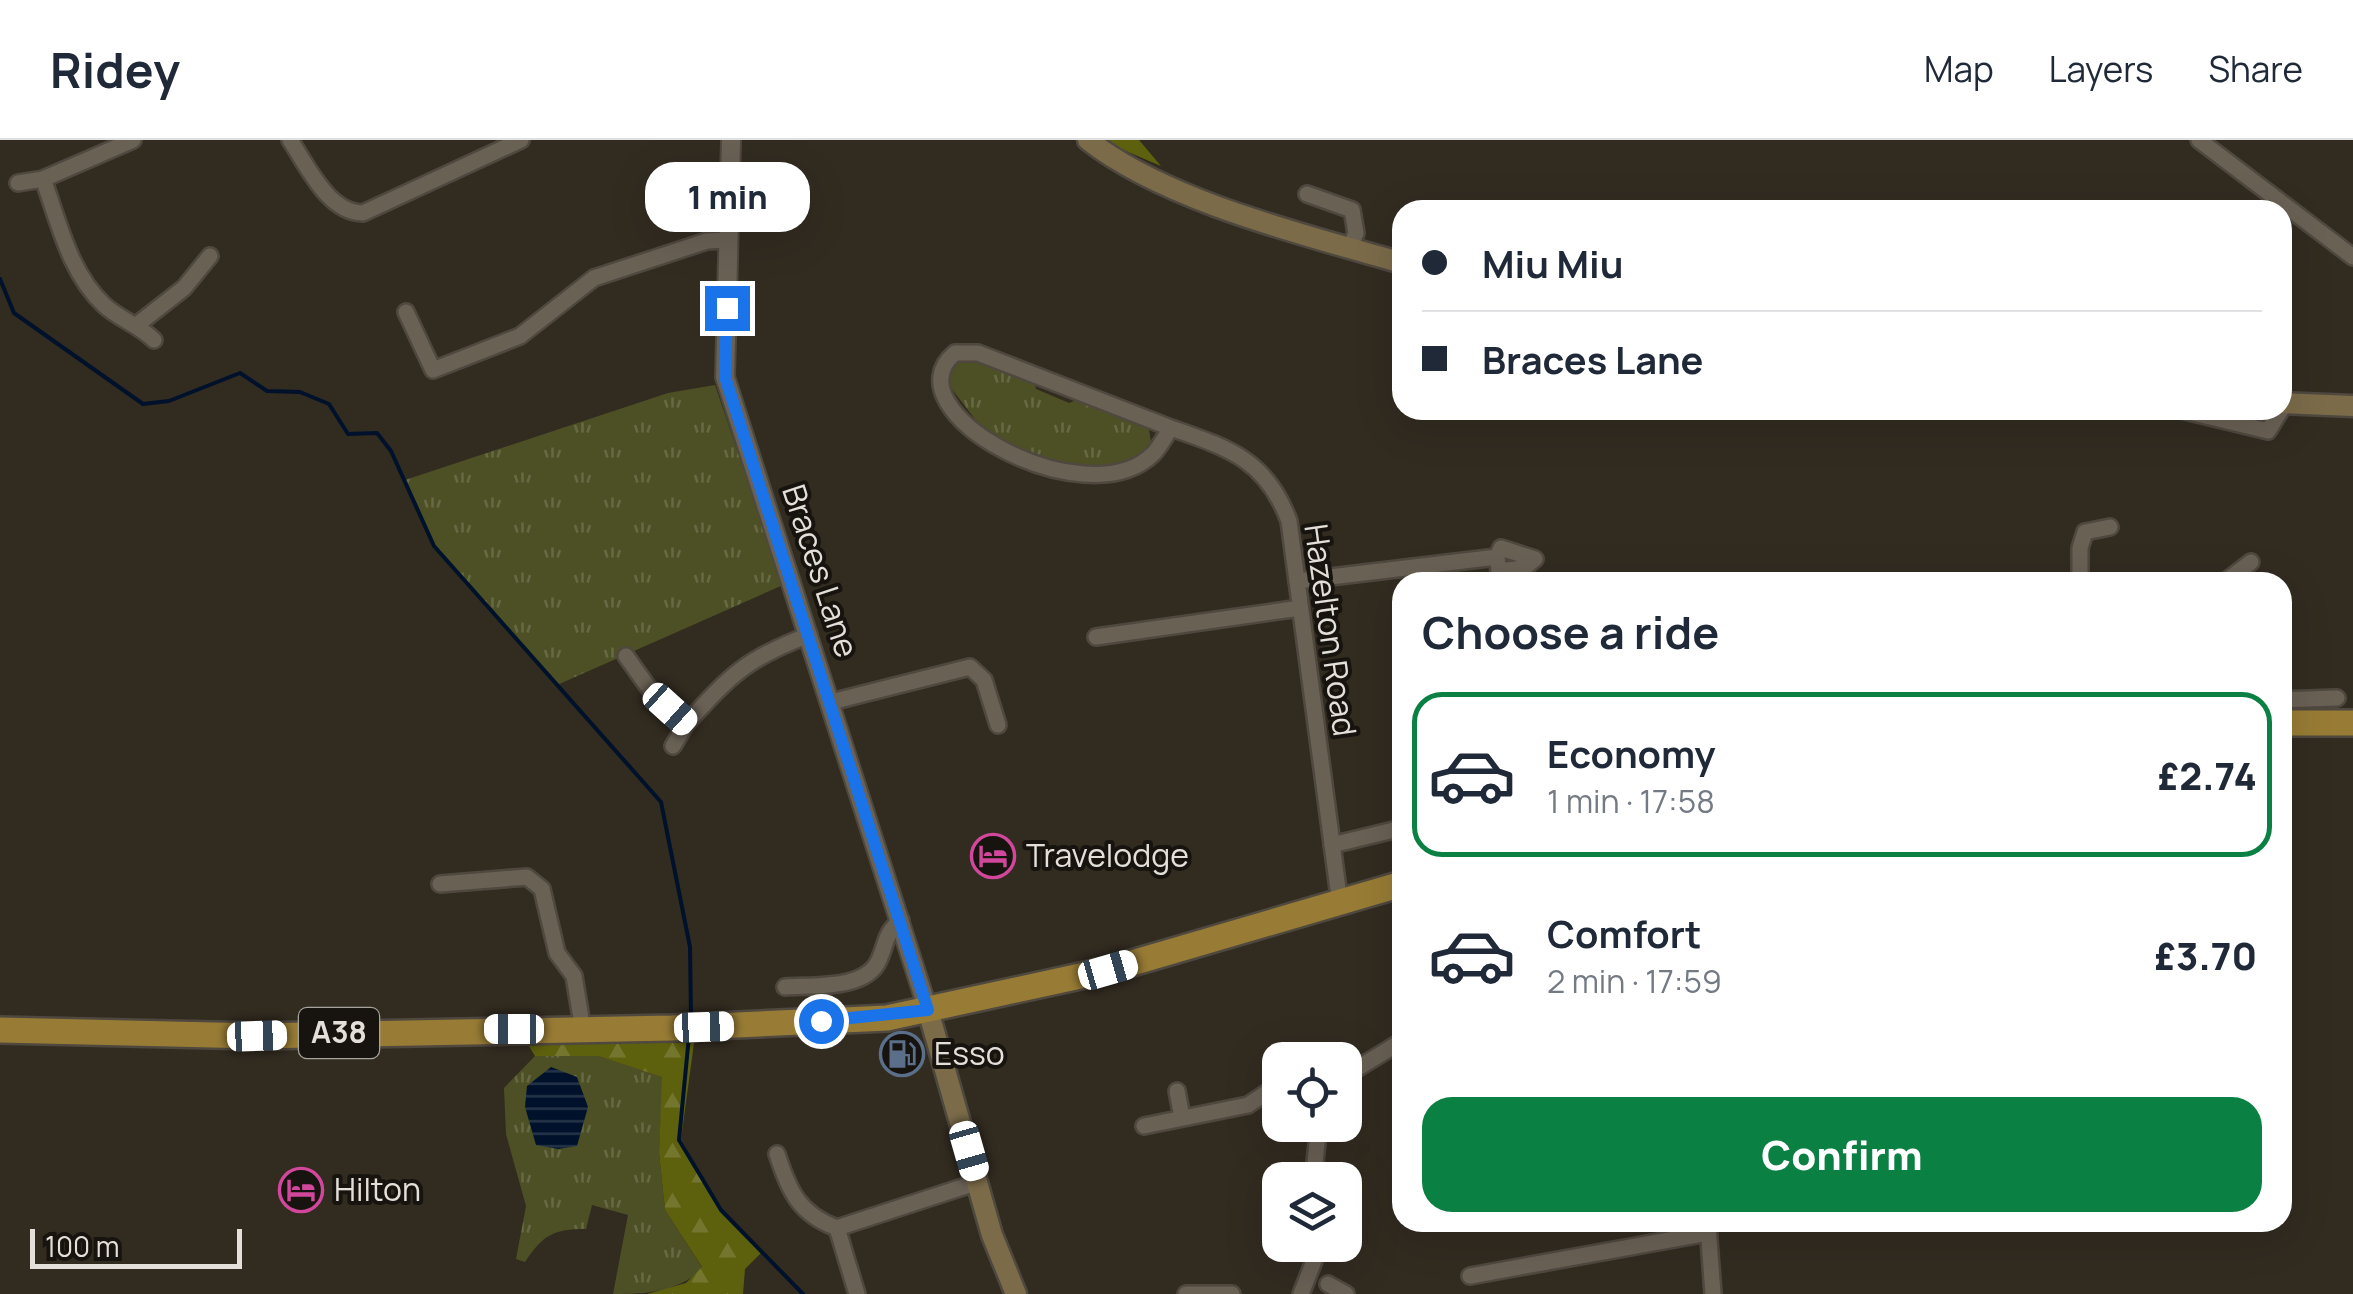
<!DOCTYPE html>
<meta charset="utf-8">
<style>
body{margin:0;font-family:Manrope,sans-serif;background:#f6f6f7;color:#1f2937;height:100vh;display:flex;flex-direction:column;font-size:38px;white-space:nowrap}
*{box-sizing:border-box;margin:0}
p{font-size:32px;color:#747a83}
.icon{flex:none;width:55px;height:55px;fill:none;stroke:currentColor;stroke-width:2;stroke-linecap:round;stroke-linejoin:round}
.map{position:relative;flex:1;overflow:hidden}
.side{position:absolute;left:1392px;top:432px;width:900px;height:660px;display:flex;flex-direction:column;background:#fff;border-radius:30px;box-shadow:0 10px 40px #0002}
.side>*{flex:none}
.banner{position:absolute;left:1392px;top:60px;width:900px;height:220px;border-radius:30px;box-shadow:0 10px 40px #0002;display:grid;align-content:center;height:220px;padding:0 30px;background:#fff}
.fabs{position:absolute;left:1262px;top:902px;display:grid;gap:20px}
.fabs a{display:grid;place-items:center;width:100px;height:100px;border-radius:20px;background:#fff;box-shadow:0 10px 40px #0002;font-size:50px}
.scale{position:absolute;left:30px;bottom:25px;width:212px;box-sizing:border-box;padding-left:10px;border:5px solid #e4dfd8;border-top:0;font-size:28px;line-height:35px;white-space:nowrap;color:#e4dfd8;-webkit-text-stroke:8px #17140f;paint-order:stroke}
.end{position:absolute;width:45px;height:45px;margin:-22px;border:12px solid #1a73e8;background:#fff;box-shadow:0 0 0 5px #fff}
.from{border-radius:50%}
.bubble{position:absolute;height:70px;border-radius:30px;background:#fff;box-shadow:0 10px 40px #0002;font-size:32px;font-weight:800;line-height:70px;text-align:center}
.car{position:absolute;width:30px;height:60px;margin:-30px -15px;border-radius:12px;box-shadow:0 0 8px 2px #0007;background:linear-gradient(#fff 24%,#345 0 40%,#fff 0 76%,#345 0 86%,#fff 0)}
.banner b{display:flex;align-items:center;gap:35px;height:95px;font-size:38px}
.banner b+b{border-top:2px solid #e0e1e3}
.banner i{width:25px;height:25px;background:#1f2937}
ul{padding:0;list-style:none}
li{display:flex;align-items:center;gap:30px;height:165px;margin:0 20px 15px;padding:0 10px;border:5px solid transparent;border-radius:30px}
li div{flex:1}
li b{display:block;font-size:38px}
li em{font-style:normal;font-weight:800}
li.active{border-color:#0b8043}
li>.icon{width:90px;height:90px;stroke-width:1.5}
h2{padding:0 30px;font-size:45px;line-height:120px}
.cta{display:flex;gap:20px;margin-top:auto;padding:20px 30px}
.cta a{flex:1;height:115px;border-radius:30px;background:#0b8043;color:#fff;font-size:40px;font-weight:800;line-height:115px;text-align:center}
header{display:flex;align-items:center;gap:60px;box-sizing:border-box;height:140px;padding:0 50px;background:#fff;border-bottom:2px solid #e0e1e3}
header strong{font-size:48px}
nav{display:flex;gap:55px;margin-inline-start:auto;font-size:35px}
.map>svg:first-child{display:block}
.grass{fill:url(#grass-tufts)}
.forest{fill:url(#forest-firs)}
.water{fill:url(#water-rules)}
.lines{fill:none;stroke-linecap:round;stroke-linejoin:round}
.stream{stroke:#00122b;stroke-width:4}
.minor-casing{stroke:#4f483f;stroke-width:20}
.tertiary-casing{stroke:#4f483f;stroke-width:22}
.secondary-casing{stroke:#4f483f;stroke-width:25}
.trunk-casing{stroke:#4f483f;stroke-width:30}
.minor{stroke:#6a6155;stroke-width:15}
.tertiary{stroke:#6a6155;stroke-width:18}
.secondary{stroke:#7b6b49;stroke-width:20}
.trunk{stroke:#987c35;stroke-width:25}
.route{stroke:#1a73e8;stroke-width:12}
.labels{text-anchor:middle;stroke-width:8;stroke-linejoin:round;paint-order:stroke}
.shield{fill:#17140f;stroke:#a6a29c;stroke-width:2.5}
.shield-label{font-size:30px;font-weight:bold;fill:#e4dfd8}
.street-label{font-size:32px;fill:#e4dfd8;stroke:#17140f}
.poi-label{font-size:32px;fill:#e4dfd8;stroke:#17140f;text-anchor:start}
</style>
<header>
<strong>Ridey</strong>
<nav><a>Map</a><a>Layers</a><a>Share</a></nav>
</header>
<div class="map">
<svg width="2353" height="1154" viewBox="0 0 2353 1154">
<defs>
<pattern id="grass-tufts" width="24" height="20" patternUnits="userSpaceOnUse" patternTransform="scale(2.5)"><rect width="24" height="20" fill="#4d5024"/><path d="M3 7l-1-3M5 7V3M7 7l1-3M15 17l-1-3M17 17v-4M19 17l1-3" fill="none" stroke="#666943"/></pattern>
<pattern id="forest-firs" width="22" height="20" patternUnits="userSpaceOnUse" patternTransform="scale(2.5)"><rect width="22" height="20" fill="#5d600c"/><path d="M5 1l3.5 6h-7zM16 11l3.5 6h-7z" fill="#74762f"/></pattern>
<pattern id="water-rules" width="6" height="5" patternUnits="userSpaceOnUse" patternTransform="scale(2.5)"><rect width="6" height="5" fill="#00122b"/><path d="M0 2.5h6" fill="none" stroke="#253449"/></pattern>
</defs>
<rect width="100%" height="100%" fill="#322b20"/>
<!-- grass -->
<g class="grass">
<path d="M973,218L1034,241L1036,249L1069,263L1079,259L1148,284L1152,308L1128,324L1078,330L1053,324L991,300L948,244L953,224Z"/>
<path d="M715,245L783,445L557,545L434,406L405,340L668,253Z"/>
<path d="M535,916H598L663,937L659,1013L665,1070L703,1129C676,1152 648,1154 613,1154L628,1075L592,1065L586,1089C553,1089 543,1095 525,1122L516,1119L526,1066L506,994L504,948Z"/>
</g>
<!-- forest -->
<g class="forest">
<path d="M1102,0H1139L1161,26L1107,3Z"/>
<path d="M554,903H694L681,999L721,1070L763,1111L745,1129L743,1154H647L686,1143L702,1127L665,1070L659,1013L662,937L598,916H535L529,906Z"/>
</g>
<!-- water -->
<path class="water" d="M551,927L577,937L588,967L577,1006L558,1009L536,1005L525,967L527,946Z"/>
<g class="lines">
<!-- stream -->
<g class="stream">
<path d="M0,139L14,173L143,264L169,261L240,233L267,251L300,252L329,264L348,294L377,293L391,311L434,406L661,662L690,807L691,877"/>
<path d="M689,896L679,1000L721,1070L803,1154"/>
</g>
<defs>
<g id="minor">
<path d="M290,0C307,25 328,73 363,73L521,0"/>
<path d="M2199,0L2353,117"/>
<path d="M43,39C59,82 69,132 104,165C119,179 139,185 154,200"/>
<path d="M18,43L43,39L133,0"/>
<path d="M1307,54L1352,70L1356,93L1350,108"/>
<path d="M406,172L433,230L520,196L594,138L707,101L729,100"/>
<path d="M138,184L184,148L210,116"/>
<path d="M2181,270L2268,291L2281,270"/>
<path d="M1171,288L978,213H955C886,270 1086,380 1153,314C1160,307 1165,296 1171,288C1228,308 1266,319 1289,381L1340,764"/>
<path d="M1297,441L1497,417L1501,408L1535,419L1524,428L1499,431L1497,417"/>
<path d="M2080,442V408L2085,392L2110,387"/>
<path d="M2225,442L2251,422"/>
<path d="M1096,497L1300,468"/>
<path d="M626,516L653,554L686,584C731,535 745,519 809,495"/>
<path d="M2282,560L2337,558"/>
<path d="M831,562L970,527L984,540L998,585"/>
<path d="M673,606L686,584"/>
<path d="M1332,705L1402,688"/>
<path d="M440,744L527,737L542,749L557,813L574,836L583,890"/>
<path d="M785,847C813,845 866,850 879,820C887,802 885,793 901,780"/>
<path d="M1345,936L1402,901"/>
<path d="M1177,951L1182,977"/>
<path d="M1144,986L1248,965L1280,944"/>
<path d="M777,1014C789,1051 799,1074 837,1088L857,1154"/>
<path d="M1313,1040L1319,985"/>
<path d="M1708,1086L1713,1154"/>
<path d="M837,1088L978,1042"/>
<path d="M1470,1136L1708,1093"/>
<path d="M1328,1144L1346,1154"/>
<path d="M1186,1154H1232"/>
<path d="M1301,1154L1314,1121L1313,1105"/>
</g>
<path id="tertiary" d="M731,0L725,237L928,870"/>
<g id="secondary">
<path d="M1088,0C1167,62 1306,95 1402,123"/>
<path d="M2282,263L2353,266"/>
<path d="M928,870L992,1095L1016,1154"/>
</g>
<g id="trunk">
<path d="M2282,583H2353"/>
<path d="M0,890L257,896L672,888L887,878L1108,830L1402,744"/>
</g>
</defs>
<!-- minor casing -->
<use href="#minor" class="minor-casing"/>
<!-- tertiary casing -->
<use href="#tertiary" class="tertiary-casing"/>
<!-- secondary casing -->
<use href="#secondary" class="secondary-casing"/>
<!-- trunk casing -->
<use href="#trunk" class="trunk-casing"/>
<!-- minor -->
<use href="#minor" class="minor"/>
<!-- tertiary -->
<use href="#tertiary" class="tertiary"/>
<!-- secondary -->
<use href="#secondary" class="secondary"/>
<!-- trunk -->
<use href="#trunk" class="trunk"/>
</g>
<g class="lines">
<!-- route -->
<path class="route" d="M727,168L725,237L928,870L821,881"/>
</g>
<!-- icons -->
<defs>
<symbol id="hotel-ring" viewBox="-11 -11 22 22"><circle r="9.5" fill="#17140f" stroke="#d1479c" stroke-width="1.5"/><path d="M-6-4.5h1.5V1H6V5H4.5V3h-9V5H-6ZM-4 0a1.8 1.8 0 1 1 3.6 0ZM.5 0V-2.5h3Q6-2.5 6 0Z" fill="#d1479c"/></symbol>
<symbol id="fuel-ring" viewBox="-11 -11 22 22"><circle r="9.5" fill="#17140f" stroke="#5c6f8a" stroke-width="1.5"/><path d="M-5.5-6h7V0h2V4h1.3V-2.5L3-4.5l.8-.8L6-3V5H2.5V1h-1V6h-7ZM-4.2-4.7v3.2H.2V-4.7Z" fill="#5c6f8a"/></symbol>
</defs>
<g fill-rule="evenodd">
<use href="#hotel-ring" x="968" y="691" width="50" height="50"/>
<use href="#fuel-ring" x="877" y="889" width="50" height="50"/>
<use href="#hotel-ring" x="276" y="1025" width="50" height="50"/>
</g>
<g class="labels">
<!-- shield labels -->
<rect class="shield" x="299" y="868" width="80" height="50" rx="8"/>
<g class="shield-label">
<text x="339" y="903">A38</text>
</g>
<!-- street labels -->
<g class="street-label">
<text transform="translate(820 431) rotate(72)" y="11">Braces Lane</text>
<text transform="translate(1330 490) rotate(82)" y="11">Hazelton Road</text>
</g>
<!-- poi labels -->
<g class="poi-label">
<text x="1026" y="727">Travelodge</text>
<text x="934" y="925">Esso</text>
<text x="334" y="1061">Hilton</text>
</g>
</g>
</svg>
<div class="fabs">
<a><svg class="icon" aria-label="locate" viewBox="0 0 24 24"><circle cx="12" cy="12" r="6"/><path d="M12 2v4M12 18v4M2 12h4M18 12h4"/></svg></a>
<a><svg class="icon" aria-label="layers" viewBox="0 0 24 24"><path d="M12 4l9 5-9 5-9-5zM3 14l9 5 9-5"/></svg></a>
</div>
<div class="scale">100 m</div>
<i class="end from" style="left:821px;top:881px"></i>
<i class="end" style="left:727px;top:168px"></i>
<div class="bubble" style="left:645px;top:22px;width:165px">1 min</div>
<i class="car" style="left:670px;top:569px;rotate:132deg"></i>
<i class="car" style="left:1108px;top:830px;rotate:74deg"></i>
<i class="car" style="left:704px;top:887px;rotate:88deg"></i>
<i class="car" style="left:514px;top:889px;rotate:270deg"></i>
<i class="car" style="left:257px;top:896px;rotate:88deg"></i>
<i class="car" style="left:969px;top:1011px;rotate:164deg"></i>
<div class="banner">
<b><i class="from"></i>Miu Miu</b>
<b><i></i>Braces Lane</b>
</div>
<section class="side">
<h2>Choose a ride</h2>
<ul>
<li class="active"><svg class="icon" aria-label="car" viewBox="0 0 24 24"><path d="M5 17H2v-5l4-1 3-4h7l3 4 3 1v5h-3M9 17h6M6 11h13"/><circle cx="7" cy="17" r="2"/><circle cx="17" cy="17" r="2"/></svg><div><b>Economy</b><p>1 min · 17:58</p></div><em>£2.74</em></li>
<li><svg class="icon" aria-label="car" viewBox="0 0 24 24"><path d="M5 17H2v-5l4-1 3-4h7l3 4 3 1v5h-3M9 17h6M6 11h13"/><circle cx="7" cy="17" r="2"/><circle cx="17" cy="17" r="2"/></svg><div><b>Comfort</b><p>2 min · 17:59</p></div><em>£3.70</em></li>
</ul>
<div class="cta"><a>Confirm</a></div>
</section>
</div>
